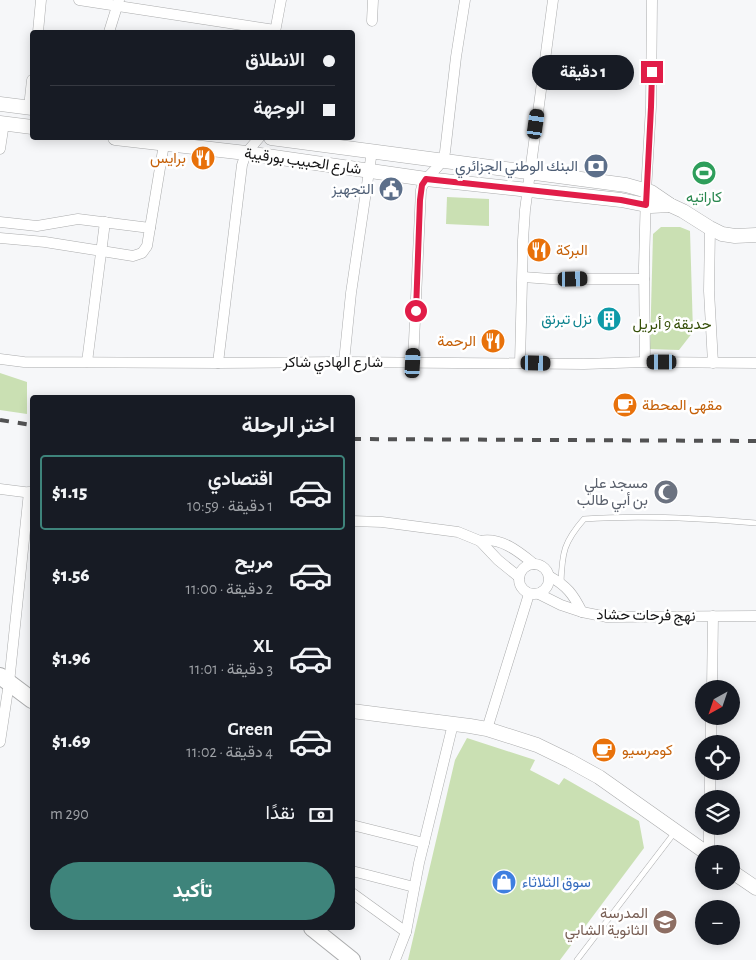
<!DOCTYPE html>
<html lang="ar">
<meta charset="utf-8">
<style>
body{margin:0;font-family:"Alegreya Sans",Vazirmatn,sans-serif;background:#242831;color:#f1f3f6;direction:rtl;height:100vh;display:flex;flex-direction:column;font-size:19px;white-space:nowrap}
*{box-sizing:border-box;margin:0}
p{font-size:16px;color:#9ea1a6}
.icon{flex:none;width:28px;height:28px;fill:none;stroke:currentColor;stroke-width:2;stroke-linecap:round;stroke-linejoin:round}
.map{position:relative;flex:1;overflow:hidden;direction:ltr}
.panel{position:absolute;left:30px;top:395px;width:325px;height:535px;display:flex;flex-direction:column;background:#171b24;border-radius:5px;box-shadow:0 2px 12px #0003;direction:rtl}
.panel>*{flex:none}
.top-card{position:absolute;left:30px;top:30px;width:325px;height:110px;border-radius:5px;box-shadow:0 2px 12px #0003;direction:rtl;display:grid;align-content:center;height:110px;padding:0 20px;background:#171b24}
.needle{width:32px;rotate:220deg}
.tools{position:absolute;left:695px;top:680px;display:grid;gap:10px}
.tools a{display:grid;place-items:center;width:45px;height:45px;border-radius:50%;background:#171b24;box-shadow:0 2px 12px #0003;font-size:25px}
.end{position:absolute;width:22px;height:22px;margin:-11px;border:6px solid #e11d48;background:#fff;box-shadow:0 0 0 2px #fff}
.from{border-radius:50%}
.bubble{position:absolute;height:35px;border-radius:18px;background:#171b24;box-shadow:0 2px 12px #0003;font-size:16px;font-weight:800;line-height:35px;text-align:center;direction:rtl}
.car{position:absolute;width:15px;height:30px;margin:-15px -8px;border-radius:6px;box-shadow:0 0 4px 1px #0007;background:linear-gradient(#222 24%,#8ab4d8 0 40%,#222 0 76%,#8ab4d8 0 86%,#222 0)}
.top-card b{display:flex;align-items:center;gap:18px;height:48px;font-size:19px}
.top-card b+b{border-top:1px solid #363941}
.top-card i{width:12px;height:12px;background:#f1f3f6}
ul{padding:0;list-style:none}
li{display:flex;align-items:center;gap:15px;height:75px;margin:0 10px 8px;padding:0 10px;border:2px solid transparent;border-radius:5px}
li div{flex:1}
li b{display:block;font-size:19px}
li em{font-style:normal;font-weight:800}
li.on{border-color:#3e847b}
li>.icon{width:45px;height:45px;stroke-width:1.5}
h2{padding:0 20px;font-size:22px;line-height:60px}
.pay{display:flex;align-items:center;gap:12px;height:55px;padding:0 20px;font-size:19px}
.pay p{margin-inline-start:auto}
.cta{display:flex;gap:10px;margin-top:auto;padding:10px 20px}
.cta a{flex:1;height:58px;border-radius:30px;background:#3e847b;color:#fff;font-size:20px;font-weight:800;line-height:58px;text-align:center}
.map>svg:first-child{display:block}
.green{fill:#cae0b3}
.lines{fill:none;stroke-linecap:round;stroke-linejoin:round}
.lane-casing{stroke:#abacad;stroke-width:6}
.street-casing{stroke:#abacad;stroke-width:11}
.secondary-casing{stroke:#abacad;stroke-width:15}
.primary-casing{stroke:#abacad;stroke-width:18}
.lane{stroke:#fff;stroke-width:5}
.street{stroke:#fff;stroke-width:10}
.secondary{stroke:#fff;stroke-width:14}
.primary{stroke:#fff;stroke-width:16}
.rail{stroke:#525253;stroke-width:4;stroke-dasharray:9 9;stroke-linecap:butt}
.route{stroke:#e11d48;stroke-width:6}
.labels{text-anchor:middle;stroke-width:5;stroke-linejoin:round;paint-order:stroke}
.food-label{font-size:15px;fill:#c56008;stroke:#fff;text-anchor:start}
.street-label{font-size:15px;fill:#151516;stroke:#fff}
.service-label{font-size:15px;fill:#4e5e75;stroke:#fff;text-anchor:end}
.leisure-label{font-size:15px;fill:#27864d;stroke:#fff}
.culture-label{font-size:15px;fill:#0d838f;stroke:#fff;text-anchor:end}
.park-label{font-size:15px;fill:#344e06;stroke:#fff}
.worship-label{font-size:15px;fill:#5b616d;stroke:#fff;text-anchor:end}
.shop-label{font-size:15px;fill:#366cbe;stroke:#fff;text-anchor:start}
.education-label{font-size:15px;fill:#785e54;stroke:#fff;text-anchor:end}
</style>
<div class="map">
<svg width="756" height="960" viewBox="0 0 756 960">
<rect width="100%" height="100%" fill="#f6f7f9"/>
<!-- green -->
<g class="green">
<path d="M447,197L489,199V226L446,224Z"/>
<path d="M661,227H680L690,231L693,332L679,350L650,349L653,234Z"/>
<path d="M0,373L27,382V414L0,410Z"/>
<path d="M467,738L535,760L530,770L559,785L564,778L639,821L644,848L560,960H408L455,760Z"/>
</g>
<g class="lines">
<defs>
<g id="lane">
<path d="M561,583C562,552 564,542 584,519C641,515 699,518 756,523"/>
<path d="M577,960L675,832"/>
</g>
<g id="street">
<path d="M79,0L275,30"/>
<path d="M372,21L373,0"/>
<path d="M38,32L41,0"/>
<path d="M109,32L119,0"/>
<path d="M275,32L281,0"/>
<path d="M29,107L32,80"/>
<path d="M0,149L4,123"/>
<path d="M0,222L37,226L78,219L150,228"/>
<path d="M710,228L709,291L713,363"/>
<path d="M0,238L45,242L133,256L142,253L147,246L164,144"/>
<path d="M523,277L551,279H644"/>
<path d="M0,359L24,362L218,363L344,362L584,364L645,362L756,363"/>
<path d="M87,362L105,222"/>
<path d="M344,362L351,293L372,151"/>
<path d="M645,362L644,267L646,191L651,107L652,0"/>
<path d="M218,363L242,165L246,153L259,138"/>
<path d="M413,363L421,190C425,173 440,172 445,152L456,57L465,0"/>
<path d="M520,363L523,240L525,210L553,0"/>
<path d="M0,489L32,493"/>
<path d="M352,521L382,522L458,532L480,541L498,560L519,577"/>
<path d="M480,541C501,537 518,551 534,564"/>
<circle cx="534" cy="579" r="15"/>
<path d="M549,576C567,586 573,594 582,612"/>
<path d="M539,594L561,605L582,612L607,617L756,616"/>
<path d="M712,689L713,616"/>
<path d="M487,729L529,594"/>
<path d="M0,742L9,683L29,492"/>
<path d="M711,744V716"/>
<path d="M710,799V771"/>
<path d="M352,825L424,843"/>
<path d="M709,854V826"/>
<path d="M352,871L414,887"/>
<path d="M352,893L406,932"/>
<path d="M395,960L406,932L419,863L453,724"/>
</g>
<g id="secondary">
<path d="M0,104L32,108"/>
<path d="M0,123L32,127"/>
<path d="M115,138L246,153L426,179L621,200L651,206L670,205"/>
<path d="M271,138L626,185L651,192L670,205L683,211L710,228L722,234L735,236L756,235"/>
<path d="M352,711L470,726L487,729L537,745L570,761L599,777L708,854"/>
<path d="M731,871L756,888"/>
</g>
<g id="primary">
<path d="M0,676L32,700"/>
<path d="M312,928L352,960"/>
</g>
</defs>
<!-- lane casing -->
<use href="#lane" class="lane-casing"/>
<!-- street casing -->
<use href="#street" class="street-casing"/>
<!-- secondary casing -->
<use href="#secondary" class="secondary-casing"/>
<!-- primary casing -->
<use href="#primary" class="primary-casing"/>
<!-- lane -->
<use href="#lane" class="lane"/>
<!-- street -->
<use href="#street" class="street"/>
<!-- secondary -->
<use href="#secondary" class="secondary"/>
<!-- primary -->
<use href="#primary" class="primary"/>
<!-- rail -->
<g class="rail">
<path d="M0,420L32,425"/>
<path d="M352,439L756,441"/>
</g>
</g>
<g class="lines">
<!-- route -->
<path class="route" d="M416,311L420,200L422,185L426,179L621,200L646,205L651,107L652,72"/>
</g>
<!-- icons -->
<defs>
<symbol id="restaurant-disc" viewBox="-11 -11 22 22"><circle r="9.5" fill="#e8710a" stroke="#fff"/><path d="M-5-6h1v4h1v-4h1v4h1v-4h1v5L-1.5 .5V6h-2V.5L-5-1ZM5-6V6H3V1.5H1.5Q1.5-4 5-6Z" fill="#fff"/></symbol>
<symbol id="bank-disc" viewBox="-11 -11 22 22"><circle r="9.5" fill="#5c6f8a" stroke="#fff"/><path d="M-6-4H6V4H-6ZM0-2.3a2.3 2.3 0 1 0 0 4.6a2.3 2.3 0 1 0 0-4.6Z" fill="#fff"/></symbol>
<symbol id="stadium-disc" viewBox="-11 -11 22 22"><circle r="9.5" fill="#2e9e5b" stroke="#fff"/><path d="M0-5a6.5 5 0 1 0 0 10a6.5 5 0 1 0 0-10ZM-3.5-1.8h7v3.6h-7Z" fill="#fff"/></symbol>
<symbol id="civic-disc" viewBox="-11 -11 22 22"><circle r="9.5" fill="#5c6f8a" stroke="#fff"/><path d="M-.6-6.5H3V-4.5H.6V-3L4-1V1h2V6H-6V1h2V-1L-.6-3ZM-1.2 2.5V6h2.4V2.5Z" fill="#fff"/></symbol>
<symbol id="building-disc" viewBox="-11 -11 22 22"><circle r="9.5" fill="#0f9aa8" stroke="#fff"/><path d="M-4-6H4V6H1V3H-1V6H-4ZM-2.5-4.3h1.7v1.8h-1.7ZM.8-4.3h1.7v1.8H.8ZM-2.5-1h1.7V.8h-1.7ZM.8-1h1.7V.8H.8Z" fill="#fff"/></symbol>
<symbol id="cafe-disc" viewBox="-11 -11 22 22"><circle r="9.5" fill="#e8710a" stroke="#fff"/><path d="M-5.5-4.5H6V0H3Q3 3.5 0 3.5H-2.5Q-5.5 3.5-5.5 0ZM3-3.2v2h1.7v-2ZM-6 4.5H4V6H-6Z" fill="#fff"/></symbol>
<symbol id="mosque-disc" viewBox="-11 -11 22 22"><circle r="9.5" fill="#6b7280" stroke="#fff"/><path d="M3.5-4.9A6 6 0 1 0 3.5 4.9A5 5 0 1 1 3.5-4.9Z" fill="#fff"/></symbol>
<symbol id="shop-disc" viewBox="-11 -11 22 22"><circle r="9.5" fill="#3f7fe0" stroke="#fff"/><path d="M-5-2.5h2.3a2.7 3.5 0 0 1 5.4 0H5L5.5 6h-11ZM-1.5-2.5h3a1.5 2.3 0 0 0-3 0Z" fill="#fff"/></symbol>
<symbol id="school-disc" viewBox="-11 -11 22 22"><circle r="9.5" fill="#8d6e63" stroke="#fff"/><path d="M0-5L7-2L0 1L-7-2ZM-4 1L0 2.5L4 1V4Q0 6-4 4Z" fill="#fff"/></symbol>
</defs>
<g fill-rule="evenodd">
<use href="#restaurant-disc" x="189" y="144" width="28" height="28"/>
<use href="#bank-disc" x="582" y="152" width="28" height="28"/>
<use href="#stadium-disc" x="690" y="159" width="28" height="28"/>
<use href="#civic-disc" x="377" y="175" width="28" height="28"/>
<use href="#restaurant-disc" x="525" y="236" width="28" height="28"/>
<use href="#building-disc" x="595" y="305" width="28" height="28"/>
<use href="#restaurant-disc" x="479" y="327" width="28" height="28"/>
<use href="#cafe-disc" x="611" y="391" width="28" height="28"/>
<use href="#mosque-disc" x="652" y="478" width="28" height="28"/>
<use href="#cafe-disc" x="590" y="736" width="28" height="28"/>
<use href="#shop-disc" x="490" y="868" width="28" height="28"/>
<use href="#school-disc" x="651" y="908" width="28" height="28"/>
</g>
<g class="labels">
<!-- food labels -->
<g class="food-label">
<text x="186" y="163" text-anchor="end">برايس</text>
<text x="556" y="255">البركة</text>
<text x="476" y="346" text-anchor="end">الرحمة</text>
<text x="642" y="410">مقهى المحطة</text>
<text x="622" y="755">كومرسيو</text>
</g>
<!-- street labels -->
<g class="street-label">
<text transform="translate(303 161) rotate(8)" y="5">شارع الحبيب بورقيبة</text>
<text x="333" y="367">شارع الهادي شاكر</text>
<text transform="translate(646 615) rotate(1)" y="5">نهج فرحات حشاد</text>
</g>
<!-- service labels -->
<g class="service-label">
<text x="578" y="171">البنك الوطني الجزائري</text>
<text x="374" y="194">التجهيز</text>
</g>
<!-- leisure labels -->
<g class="leisure-label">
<text x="704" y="202">كاراتيه</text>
</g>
<!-- culture labels -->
<g class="culture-label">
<text x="592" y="324">نزل تبرنق</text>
</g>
<!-- park labels -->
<g class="park-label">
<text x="672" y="329">حديقة 9 أبريل</text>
</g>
<!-- worship labels -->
<g class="worship-label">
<text x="648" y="488">مسجد علي<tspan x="648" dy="17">بن أبي طالب</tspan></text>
</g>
<!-- shop labels -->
<g class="shop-label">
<text x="522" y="887">سوق الثلاثاء</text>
</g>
<!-- education labels -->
<g class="education-label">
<text x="648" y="918">المدرسة<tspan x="648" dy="17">الثانوية الشابي</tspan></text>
</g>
</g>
</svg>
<div class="tools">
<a><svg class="needle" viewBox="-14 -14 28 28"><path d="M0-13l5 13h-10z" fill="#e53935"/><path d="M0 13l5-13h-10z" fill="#9ea1a6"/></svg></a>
<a><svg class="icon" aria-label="locate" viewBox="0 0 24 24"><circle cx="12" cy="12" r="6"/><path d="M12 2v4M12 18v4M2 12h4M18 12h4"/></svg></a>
<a><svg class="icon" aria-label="layers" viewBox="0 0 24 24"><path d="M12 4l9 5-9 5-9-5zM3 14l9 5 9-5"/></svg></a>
<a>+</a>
<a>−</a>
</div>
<i class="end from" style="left:416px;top:311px"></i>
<i class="end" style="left:652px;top:72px"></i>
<div class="bubble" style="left:532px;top:55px;width:102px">1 دقيقة</div>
<i class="car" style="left:536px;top:124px;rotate:8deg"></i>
<i class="car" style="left:573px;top:279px;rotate:89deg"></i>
<i class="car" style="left:662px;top:362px;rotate:270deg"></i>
<i class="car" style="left:413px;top:363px;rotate:3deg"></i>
<i class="car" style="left:536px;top:363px;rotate:91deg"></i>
<div class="top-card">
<b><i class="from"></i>الانطلاق</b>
<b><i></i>الوجهة</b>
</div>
<section class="panel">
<h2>اختر الرحلة</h2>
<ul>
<li class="on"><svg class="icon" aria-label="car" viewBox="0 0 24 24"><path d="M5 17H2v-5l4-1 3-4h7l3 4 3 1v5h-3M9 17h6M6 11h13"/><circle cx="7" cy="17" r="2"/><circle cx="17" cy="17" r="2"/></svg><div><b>اقتصادي</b><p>1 دقيقة · 10:59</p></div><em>$1.15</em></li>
<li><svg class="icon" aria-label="car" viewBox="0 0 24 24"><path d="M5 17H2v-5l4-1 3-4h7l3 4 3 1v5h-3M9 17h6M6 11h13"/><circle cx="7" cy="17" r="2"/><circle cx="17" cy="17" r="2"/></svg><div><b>مريح</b><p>2 دقيقة · 11:00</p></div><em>$1.56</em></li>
<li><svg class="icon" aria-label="car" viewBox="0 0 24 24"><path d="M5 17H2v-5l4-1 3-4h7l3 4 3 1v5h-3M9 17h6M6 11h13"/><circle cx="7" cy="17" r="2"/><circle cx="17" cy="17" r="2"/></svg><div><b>XL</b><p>3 دقيقة · 11:01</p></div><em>$1.96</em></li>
<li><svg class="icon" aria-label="car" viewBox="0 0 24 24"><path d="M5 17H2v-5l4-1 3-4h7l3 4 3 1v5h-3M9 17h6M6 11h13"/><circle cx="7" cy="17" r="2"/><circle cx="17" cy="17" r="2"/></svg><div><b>Green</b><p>4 دقيقة · 11:02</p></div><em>$1.69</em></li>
</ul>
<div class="pay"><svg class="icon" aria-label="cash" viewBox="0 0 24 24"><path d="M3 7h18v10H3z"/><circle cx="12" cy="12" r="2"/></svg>نقدًا<p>290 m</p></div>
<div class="cta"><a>تأكيد</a></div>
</section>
</div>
